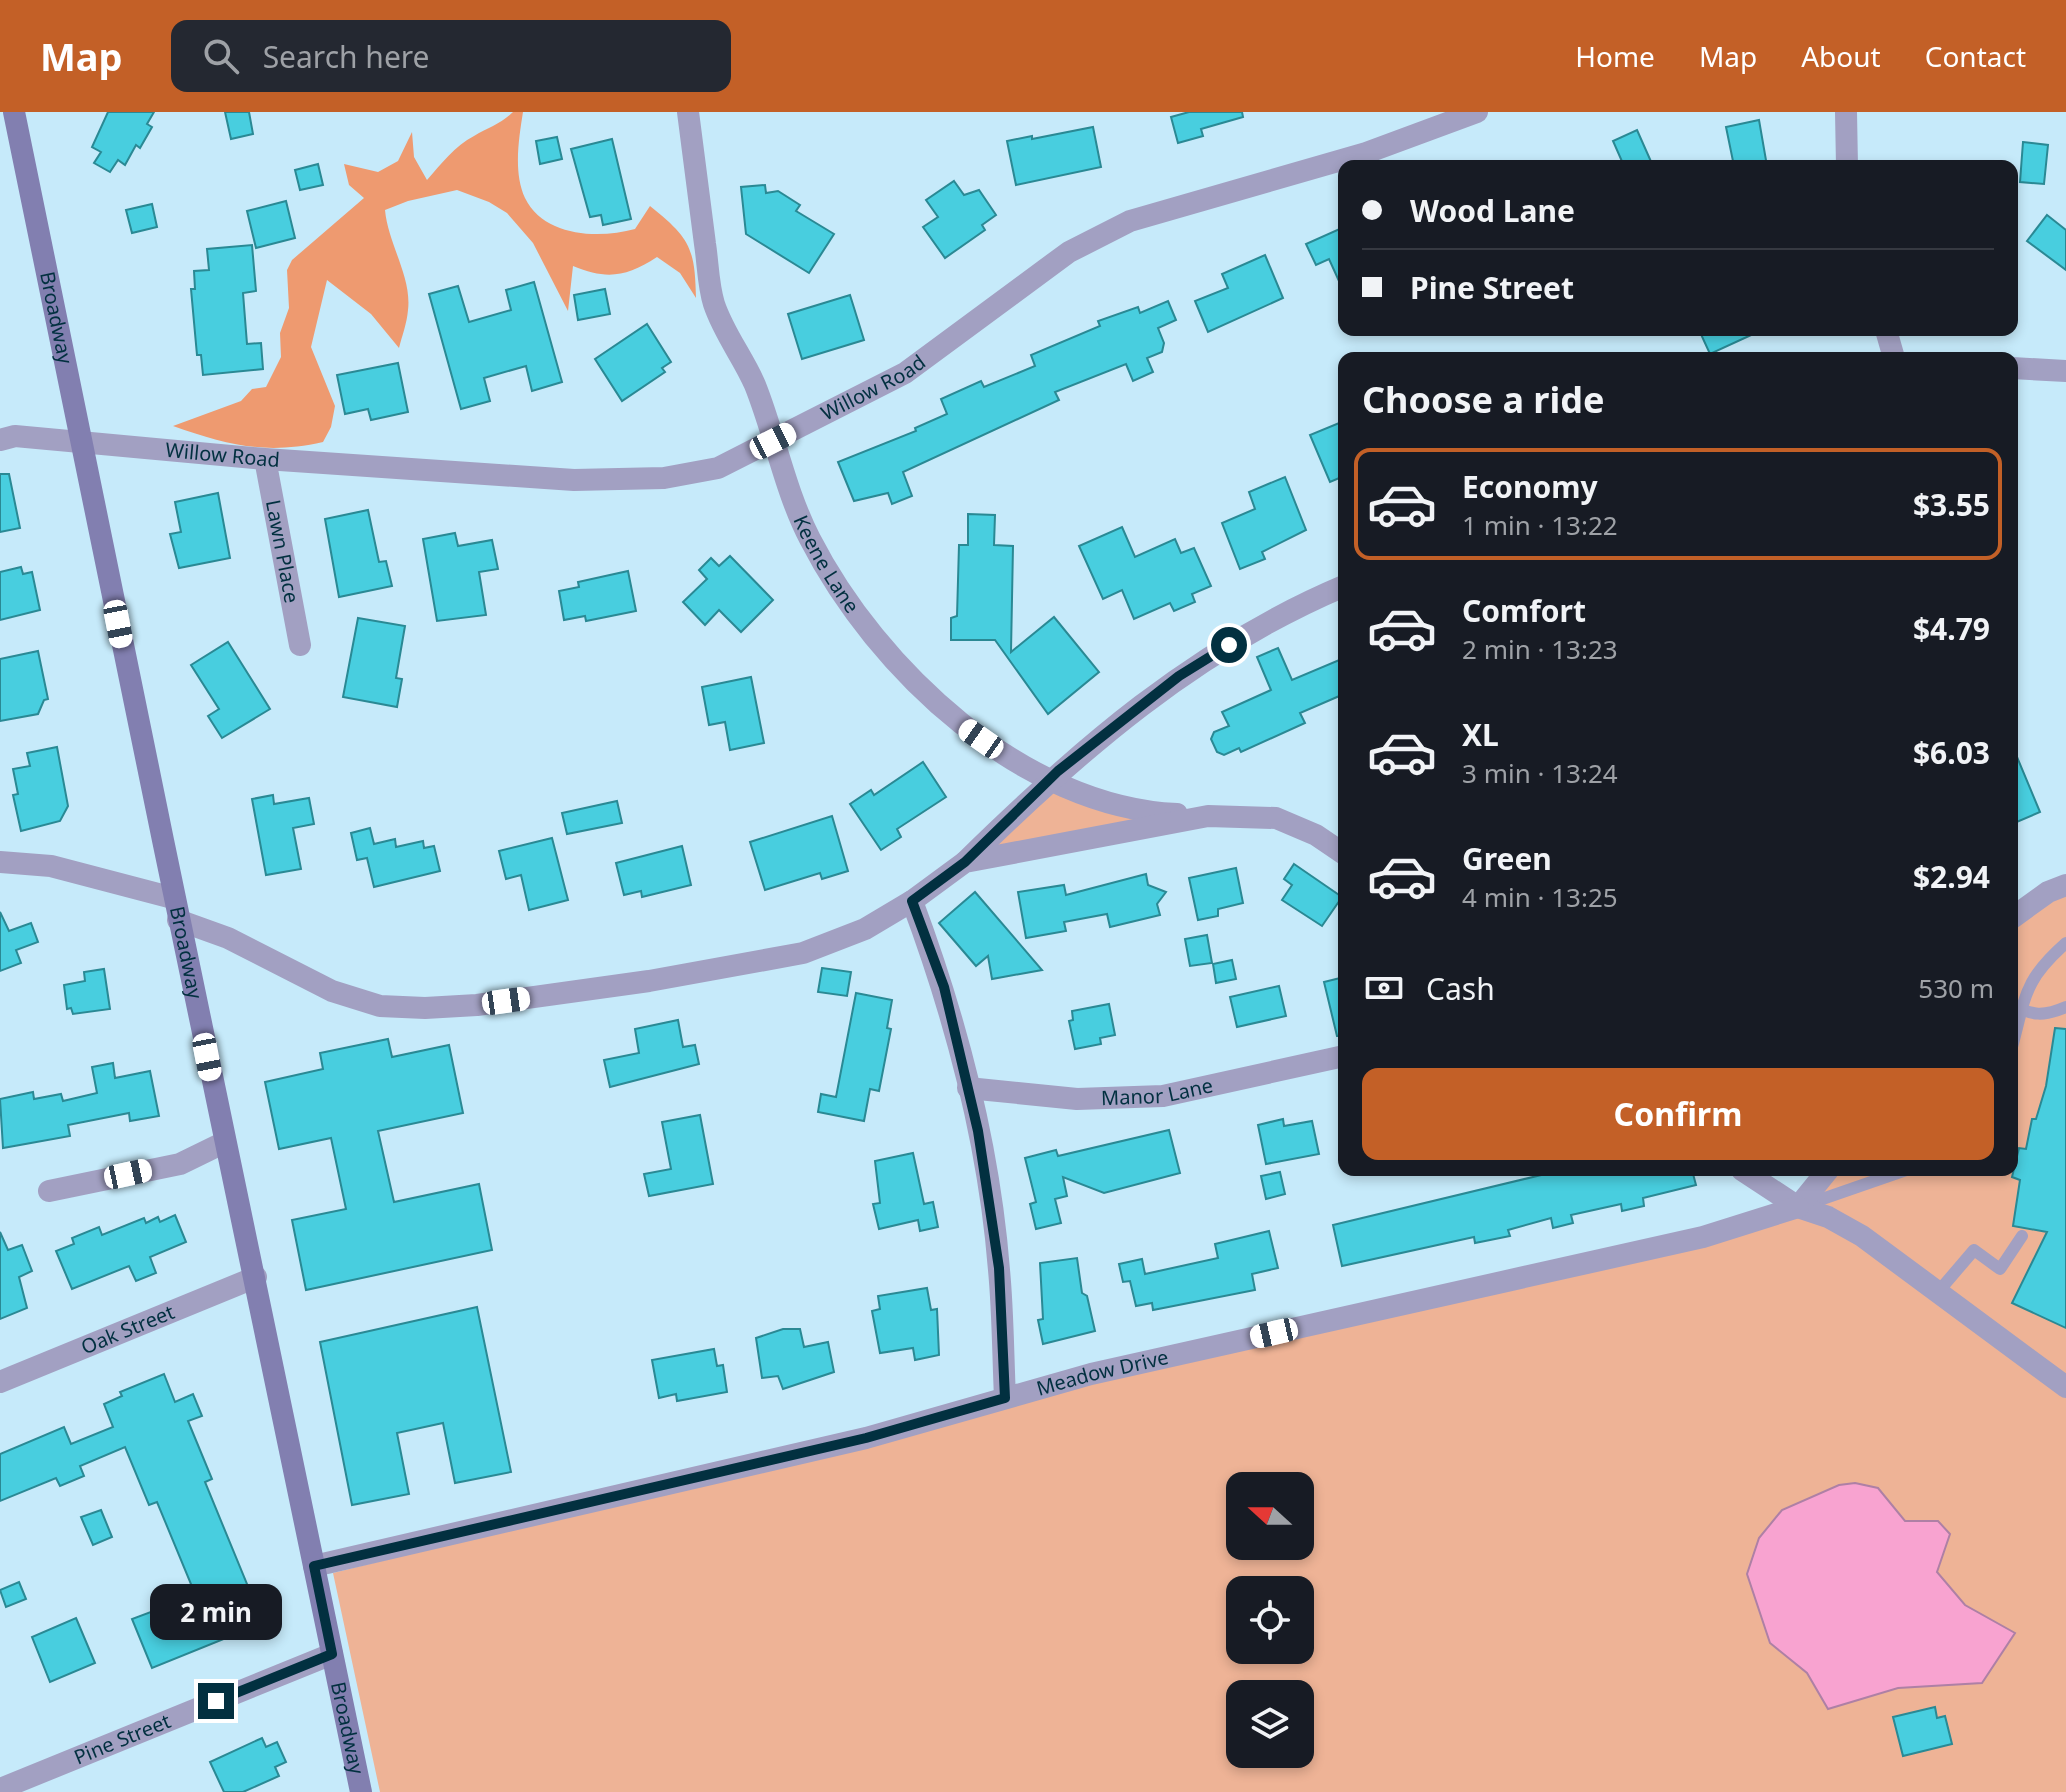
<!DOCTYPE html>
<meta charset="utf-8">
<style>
body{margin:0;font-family:"Noto Sans",sans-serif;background:#242831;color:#f1f3f6;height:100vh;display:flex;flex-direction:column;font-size:30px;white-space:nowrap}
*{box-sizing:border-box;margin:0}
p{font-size:26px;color:#9ea1a6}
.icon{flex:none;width:44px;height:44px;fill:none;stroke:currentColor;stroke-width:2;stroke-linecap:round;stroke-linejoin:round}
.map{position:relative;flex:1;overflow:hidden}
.details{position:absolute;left:1338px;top:240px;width:680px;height:824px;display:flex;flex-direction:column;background:#171b24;border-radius:16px;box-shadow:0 4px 12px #0003}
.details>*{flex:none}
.hud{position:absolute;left:1338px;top:48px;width:680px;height:176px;border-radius:16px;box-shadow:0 4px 12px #0003;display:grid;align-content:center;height:176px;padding:0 24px;background:#171b24}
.needle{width:52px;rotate:291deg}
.tools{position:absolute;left:1226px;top:1360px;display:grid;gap:16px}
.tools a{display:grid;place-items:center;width:88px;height:88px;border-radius:16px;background:#171b24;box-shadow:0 4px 12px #0003;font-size:40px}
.end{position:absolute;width:36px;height:36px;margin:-18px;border:10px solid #023040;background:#fff;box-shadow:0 0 0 4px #fff}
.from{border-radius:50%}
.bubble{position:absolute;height:56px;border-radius:16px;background:#171b24;box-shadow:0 4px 12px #0003;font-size:26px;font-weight:700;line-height:56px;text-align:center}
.car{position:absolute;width:24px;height:48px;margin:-24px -12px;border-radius:10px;box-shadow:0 0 6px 2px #0007;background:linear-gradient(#fff 24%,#345 0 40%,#fff 0 76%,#345 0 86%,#fff 0)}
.hud b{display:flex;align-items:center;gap:28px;height:76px;font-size:30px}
.hud b+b{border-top:2px solid #363941}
.hud i{width:20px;height:20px;background:#f1f3f6}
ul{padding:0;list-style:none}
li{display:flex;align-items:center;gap:24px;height:112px;margin:0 16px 12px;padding:0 8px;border:4px solid transparent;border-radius:16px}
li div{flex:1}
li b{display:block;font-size:30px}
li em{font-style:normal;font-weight:700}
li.selected{border-color:#c36027}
li>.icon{width:72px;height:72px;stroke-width:1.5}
h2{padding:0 24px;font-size:36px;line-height:96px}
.pay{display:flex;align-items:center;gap:20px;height:88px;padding:0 24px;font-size:30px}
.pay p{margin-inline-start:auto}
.button{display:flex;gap:16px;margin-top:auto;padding:16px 24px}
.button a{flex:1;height:92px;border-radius:16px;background:#c36027;color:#fff;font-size:32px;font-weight:700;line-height:92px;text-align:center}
header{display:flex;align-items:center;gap:48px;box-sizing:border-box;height:112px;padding:0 40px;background:#c36027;color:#fff}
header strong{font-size:38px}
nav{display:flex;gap:44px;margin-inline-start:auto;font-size:28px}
.search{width:560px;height:72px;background:#242831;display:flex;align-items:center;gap:20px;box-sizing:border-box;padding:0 28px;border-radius:16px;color:#9ea1a6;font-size:30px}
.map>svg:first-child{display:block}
.green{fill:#eeb396;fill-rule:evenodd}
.forest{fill:#ee9a70}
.water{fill:#f8a3d0;stroke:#ae80a5;stroke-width:2}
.building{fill:#48cedf;stroke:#2a8994;stroke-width:2}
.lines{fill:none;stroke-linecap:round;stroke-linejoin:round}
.service{stroke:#a2a0c2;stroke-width:12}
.minor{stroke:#a2a0c2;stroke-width:22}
.secondary{stroke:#827fb0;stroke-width:22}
.route{stroke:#023040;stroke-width:10}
.labels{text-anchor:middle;stroke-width:6;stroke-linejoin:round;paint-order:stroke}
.street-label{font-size:20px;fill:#023040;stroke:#c6eafa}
</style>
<header>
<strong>Map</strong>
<div class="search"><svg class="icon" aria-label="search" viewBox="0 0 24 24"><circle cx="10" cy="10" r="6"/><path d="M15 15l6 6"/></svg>Search here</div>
<nav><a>Home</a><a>Map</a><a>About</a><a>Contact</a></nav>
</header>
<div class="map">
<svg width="2066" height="1680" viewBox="0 0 2066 1680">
<rect width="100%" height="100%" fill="#c6eafa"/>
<!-- green -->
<g class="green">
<path d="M1049,674L1155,708L979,743Z"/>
<path d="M2066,775V1680H380L333,1461L1798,1095L1826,1058H2012V811ZM1240,1374H1300V1434H1240ZM1240,1478H1300V1538H1240ZM1240,1582H1300V1642H1240Z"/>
</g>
<!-- forest -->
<path class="forest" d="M513,0H523C519,26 513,60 525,86C544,125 599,127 635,117L650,94C690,126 695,136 696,186L680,161L657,145C626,165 607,168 573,154L568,199L533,131L507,101L489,90L457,78L408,89L385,98C388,132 412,165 408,198C407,211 402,224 399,236L371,202L327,168L311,235L335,294L331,315L323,330C265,343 228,333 173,314L241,289L252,277L266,275L281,245L280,221L289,196L287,158L292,148L364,86L349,73L344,52L378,60L398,49L412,20L414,45L427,68C441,52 455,34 474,24C489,15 501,12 513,0Z"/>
<!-- water -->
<path class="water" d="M1855,1371L1878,1376L1905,1409H1938L1950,1422L1937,1460L1965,1493L2015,1521L1982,1571L1898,1576L1828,1597L1807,1561L1770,1531L1747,1462L1759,1426L1782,1398L1839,1373Z"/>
<!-- building -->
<g class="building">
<path d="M108,0H154L147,12L152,15L140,36L136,33L125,53L118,48L110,60L94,51L101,40L92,35Z"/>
<path d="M225,0H249L253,22L231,27Z"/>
<path d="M1189,0H1242L1243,5L1201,17L1203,24L1178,31L1171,5Z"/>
<path d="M1759,8L1767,54H1734L1726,15Z"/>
<path d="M1093,15L1101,55L1016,73L1007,29L1032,24V27Z"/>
<path d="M1637,18L1653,54H1624L1613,29Z"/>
<path d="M557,25L562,47L540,52L536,29Z"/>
<path d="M612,27L631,107L603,113L601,103L590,105L571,37Z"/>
<path d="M2023,30L2048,33L2044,72L2020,70Z"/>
<path d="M318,52L323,73L300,78L295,58Z"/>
<path d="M954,69L964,83L979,78L996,103L982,113L985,118L945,146L923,115L938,105L926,88Z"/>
<path d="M765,73L766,81L778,79L800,93L796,99L834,122L809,161L746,122L741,75Z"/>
<path d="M286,89L295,126L256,136L247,99Z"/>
<path d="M152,92L157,115L132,121L126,98Z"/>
<path d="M2047,103L2066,118V158L2027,129Z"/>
<path d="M1344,115V180L1329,147L1316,153L1306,132Z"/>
<path d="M252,133L256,179L243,181L247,232L261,231L263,257L203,263L201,243H197L191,177H195L194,159L209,158L207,137Z"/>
<path d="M1265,143L1283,186L1208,220L1195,189L1228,176L1222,162Z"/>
<path d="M534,170L562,270L532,279L526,254L484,266L490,289L461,297L429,182L458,174L469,210L511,198L506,178Z"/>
<path d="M605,177L610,202L578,208L574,183Z"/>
<path d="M850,183L864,228L802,247L788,202Z"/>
<path d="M1168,189L1176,208L1158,216L1164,231L1162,240L1147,246L1153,260L1133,269L1126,252L1055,280L1059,288L903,360L912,384L892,392L888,381L854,389L838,350L916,319L915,316L947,302L941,287L981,269L984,275L1035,254L1031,243L1100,214L1098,209L1138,195L1140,201Z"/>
<path d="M647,212L671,250L662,256L665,260L622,289L595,247Z"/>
<path d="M1699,218H1762L1710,242Z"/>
<path d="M398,251L408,300L371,308L368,297L345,302L337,263Z"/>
<path d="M1344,309V364L1330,370L1310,323Z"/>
<path d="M0,362H9L20,416L0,420Z"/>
<path d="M1285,365L1306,418L1262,440L1265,447L1240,457L1222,411L1255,397L1249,380Z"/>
<path d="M218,381L230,446L179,456L170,422L181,420L175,390Z"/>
<path d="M368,398L379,450L386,449L392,474L339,485L325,407Z"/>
<path d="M968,402L995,403L994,433L1013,434L1011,540L1054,505L1099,560L1048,602L995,528H951V506L957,504L959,433H968Z"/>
<path d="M1122,415L1135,445L1175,427L1181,441L1194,436L1211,474L1192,482L1195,490L1174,499L1170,491L1134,507L1122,478L1103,487L1079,434Z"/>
<path d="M455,421L458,434L492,428L498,457L479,460L486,503L437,509L423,427Z"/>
<path d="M730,444L773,488L741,520L719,498L705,513L683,490L707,467L699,458L711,446L719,454Z"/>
<path d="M21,455L23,462L32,460L40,498L0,508V460Z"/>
<path d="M628,459L636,499L586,509L585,504L564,508L559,479L579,475L578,470Z"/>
<path d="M358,506L405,514L396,566L402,567L397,595L343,585Z"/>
<path d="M228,530L270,597L222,626L208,604L219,597L191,553Z"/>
<path d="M1278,536L1292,568L1344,546V582L1300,601L1305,611L1241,640L1239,636L1224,643L1217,640L1211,627L1214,620L1229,614L1222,600L1271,578L1257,545Z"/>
<path d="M38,539L48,587L44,588L38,602L0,609V547Z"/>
<path d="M751,565L764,631L730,638L725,610L709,613L702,575Z"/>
<path d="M2012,633L2040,700L2012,712Z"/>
<path d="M57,635L68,694L60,709L21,719L13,683L18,682L13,657L30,654L27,641Z"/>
<path d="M923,650L946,685L897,717L901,725L881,738L850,692L871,678L874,683Z"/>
<path d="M273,683L274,692L309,686L314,712L293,716L301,757L266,763L252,687Z"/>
<path d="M617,689L622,711L567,722L562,701Z"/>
<path d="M832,704L848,759L822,767L820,761L765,778L750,730Z"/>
<path d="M370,716L374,732L395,727L396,735L423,729L424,736L434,734L440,759L374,775L367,746L357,748L351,721Z"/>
<path d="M552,726L568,788L529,798L521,763L506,767L499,739Z"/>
<path d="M682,734L691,773L642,785L641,779L624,783L616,751Z"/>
<path d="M1294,752L1342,785L1322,814L1282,788L1292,773L1284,767Z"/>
<path d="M1236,756L1243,791L1218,797V804L1198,808L1189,766Z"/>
<path d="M1146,762L1148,773L1166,780L1157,792L1160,803L1110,815L1107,802L1064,810L1066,819L1026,826L1018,780L1064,773L1066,783Z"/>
<path d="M975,780L1042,858L992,867L988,844L976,854L939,811Z"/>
<path d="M0,800L9,819L31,811L38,830L16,838L21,851L0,859Z"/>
<path d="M1207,823L1212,851L1190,854L1185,827Z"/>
<path d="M1232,848L1236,867L1216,871L1213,852Z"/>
<path d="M822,856L851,860L847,884L818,880Z"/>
<path d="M104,857L110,897L73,902L71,896L67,897L64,873L85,869L84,860Z"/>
<path d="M1344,865V924H1337L1324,870Z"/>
<path d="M1279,874L1286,904L1237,915L1230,885Z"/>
<path d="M856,881L892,888L887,916L891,917L879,979L870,977L864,1009L818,1000L821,982L836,985Z"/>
<path d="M1109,892L1115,923L1100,926L1101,932L1075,937L1069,909L1073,908L1072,899Z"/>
<path d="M678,908L683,935L695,933L699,952L610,975L604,948L639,941L635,917Z"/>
<path d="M2055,916L2066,917V1216L2012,1191L2047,1120L2013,1114L2020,1068L2012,1065L2019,1036L2026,1037L2032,1007H2036L2046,974Z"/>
<path d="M388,927L392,945L449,933L463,1001L378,1019L394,1090L479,1072L492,1138L306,1178L292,1108L346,1097L331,1026L279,1037L265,970L323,957L320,941Z"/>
<path d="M113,951L115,966L150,959L159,1004L130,1009L129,1001L68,1013L70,1024L3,1036L0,987L33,980L34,987L61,982L63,989L97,981L92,955Z"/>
<path d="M700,1003L713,1072L649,1084L644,1062L671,1057L662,1010Z"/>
<path d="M1283,1007L1284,1014L1312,1009L1319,1042L1266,1052L1258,1013Z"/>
<path d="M1169,1018L1180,1061L1104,1081L1063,1065L1067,1084L1055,1087L1061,1111L1036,1117L1030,1092L1036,1090L1025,1046L1056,1038L1058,1044Z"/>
<path d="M913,1041L924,1092L933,1090L938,1115L920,1119L918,1108L879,1117L873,1092L880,1091L875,1049Z"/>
<path d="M1562,1058H1692L1696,1073L1643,1086L1644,1094L1622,1099L1621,1092L1571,1103L1573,1111L1553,1116L1551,1106L1508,1118L1510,1124L1475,1131L1474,1125L1342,1154L1333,1113Z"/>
<path d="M1280,1060L1285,1082L1266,1087L1261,1064Z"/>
<path d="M175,1103L186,1130L150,1145L156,1161L136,1169L129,1154L72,1177L56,1139L74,1132L72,1126L99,1115L102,1123L144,1106L146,1111L158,1105L160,1110Z"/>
<path d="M1269,1119L1278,1156L1252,1162L1255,1178L1153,1198L1152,1191L1136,1194L1130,1169L1123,1170L1119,1152L1142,1147L1145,1162L1218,1146L1215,1132Z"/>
<path d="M0,1120L8,1138L22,1133L32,1159L19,1165L27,1196L0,1207Z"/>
<path d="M1077,1146L1082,1181L1087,1184L1095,1219L1043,1232L1038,1208L1043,1207L1040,1151Z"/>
<path d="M927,1176L931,1198L937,1197L939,1243L915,1248L913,1236L880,1241L872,1199L880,1197L878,1184Z"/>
<path d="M477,1195L511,1360L455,1371L443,1311L397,1321L409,1382L352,1393L320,1230Z"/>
<path d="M783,1217H800L804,1235L828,1230L834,1260L783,1277L778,1264L762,1266L756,1226Z"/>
<path d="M714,1237L717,1254L723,1253L727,1280L677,1289L676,1282L659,1286L652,1248Z"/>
<path d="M164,1262L175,1290L193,1282L202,1304L188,1309L212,1367L205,1370L263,1511L152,1556L132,1507L156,1498L158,1505L198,1489L157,1390L149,1393L125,1335L80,1354L84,1364L60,1374L56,1366L0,1389V1342L64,1315L71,1332L113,1315L104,1292L122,1284L120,1280Z"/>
<path d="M101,1398L112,1425L93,1433L81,1405Z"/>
<path d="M19,1470L26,1487L6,1495L0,1478Z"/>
<path d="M76,1506L95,1551L50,1570L32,1525Z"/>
<path d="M1935,1595L1937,1606L1945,1604L1952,1632L1903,1644L1893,1605Z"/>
<path d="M262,1626L266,1635L277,1630L286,1650L275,1655L279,1664L243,1680H224L210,1650Z"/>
</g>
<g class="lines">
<!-- service -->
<g class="service">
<path d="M2012,891C2031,905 2045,904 2066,895"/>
<path d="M2012,935C2026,883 2024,868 2066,831"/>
<path d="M1805,1093L1906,1058"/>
<path d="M1938,1180L1974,1138L2000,1157L2022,1124"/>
</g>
<!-- minor -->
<g class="minor">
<path id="s1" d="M688,0C694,44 699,88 705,132C708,151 708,173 714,192C724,222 743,245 755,273C775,323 785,379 810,427C877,558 1023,695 1177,702"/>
<path d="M1846,0L1847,54"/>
<path d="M1886,218L1894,246"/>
<path d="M2012,256L2066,259"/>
<path id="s2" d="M0,328L15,324L265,347L574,368L664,366L718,356L905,261L1069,140L1130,109L1366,41L1477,0"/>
<path id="s3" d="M265,347L300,533"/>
<path d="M0,750L51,754L173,786"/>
<path d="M965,750C1079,638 1195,537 1344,474"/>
<path d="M912,789C956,907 989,1031 999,1158C1003,1200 1003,1243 1005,1286"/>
<path d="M2012,806L2048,780L2066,773"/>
<path d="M178,808L228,826L332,879L380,894L425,896L477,893L649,869L803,841L865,817L912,789L965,750L1208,704L1276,706L1316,723L1344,742"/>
<path id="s4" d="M968,976L1077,987L1163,984L1344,944"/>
<path d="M1742,1058L1798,1095L1828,1105L1862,1124L2066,1275"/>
<path d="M49,1079L180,1052L223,1031"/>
<path d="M1798,1095L1828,1058"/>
<path id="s5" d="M0,1270L256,1165"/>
<path id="s6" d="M314,1454L866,1326L1091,1262L1703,1125L1798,1095"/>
<path id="s7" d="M0,1677L332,1542"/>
</g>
<!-- secondary -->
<path class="secondary" id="s8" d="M14,0C129,560 242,1121 361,1680"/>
</g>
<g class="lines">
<!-- route -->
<path class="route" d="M216,1589L332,1542L314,1454L866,1326L1005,1286L999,1156L978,1019L944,875L912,789L965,750L1058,659L1179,564L1229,533"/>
</g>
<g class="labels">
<!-- street labels -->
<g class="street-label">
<text dy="7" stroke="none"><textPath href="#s8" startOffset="210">Broadway</textPath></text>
<text dy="7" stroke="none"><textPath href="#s2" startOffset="896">Willow Road</textPath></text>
<text dy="7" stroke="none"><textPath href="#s2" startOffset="224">Willow Road</textPath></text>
<text dy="7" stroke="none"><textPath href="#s3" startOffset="94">Lawn Place</textPath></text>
<text dy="7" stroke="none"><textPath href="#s1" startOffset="478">Keene Lane</textPath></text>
<text dy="7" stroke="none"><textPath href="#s8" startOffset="858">Broadway</textPath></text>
<text dy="7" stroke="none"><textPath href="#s4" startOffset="190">Manor Lane</textPath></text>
<text dy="7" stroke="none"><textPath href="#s5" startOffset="138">Oak Street</textPath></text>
<text dy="7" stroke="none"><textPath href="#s6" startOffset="812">Meadow Drive</textPath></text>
<text dy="7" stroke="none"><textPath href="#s8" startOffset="1650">Broadway</textPath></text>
<text dy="7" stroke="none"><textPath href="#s7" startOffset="132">Pine Street</textPath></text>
</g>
</g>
</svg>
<div class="tools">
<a><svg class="needle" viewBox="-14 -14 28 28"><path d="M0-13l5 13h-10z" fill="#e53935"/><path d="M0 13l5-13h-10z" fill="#9ea1a6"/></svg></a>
<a><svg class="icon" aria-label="locate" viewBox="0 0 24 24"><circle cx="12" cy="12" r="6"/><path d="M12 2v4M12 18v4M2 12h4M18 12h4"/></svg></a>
<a><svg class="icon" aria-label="layers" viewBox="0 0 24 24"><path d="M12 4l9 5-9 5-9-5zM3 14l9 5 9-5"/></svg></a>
</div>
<i class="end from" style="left:1229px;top:533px"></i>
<i class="end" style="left:216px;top:1589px"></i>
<div class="bubble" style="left:150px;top:1472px;width:132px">2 min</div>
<i class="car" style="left:773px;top:329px;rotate:63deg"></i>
<i class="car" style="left:118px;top:512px;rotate:169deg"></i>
<i class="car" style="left:981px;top:627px;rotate:305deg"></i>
<i class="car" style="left:506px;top:889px;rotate:82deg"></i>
<i class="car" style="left:207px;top:945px;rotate:169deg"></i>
<i class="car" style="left:128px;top:1062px;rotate:78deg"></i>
<i class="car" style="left:1274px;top:1221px;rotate:257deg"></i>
<div class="hud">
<b><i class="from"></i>Wood Lane</b>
<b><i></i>Pine Street</b>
</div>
<section class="details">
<h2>Choose a ride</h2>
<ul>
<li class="selected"><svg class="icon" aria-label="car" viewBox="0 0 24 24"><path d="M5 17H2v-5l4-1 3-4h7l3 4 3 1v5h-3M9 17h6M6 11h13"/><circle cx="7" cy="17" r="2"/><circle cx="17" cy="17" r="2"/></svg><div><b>Economy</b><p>1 min · 13:22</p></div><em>$3.55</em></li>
<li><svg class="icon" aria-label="car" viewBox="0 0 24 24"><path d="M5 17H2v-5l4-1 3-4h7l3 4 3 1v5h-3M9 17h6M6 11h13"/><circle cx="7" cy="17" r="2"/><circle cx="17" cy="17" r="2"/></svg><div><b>Comfort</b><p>2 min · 13:23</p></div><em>$4.79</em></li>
<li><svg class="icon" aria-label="car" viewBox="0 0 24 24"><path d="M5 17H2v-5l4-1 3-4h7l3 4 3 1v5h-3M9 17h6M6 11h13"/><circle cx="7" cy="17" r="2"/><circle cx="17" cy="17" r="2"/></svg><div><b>XL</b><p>3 min · 13:24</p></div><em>$6.03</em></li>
<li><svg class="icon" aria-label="car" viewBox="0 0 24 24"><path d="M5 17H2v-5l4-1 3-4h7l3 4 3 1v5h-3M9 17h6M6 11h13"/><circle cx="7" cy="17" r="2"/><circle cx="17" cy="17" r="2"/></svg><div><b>Green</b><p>4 min · 13:25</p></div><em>$2.94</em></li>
</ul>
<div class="pay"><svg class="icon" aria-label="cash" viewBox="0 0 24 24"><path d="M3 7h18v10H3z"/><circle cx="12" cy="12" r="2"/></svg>Cash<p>530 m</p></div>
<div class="button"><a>Confirm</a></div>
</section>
</div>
